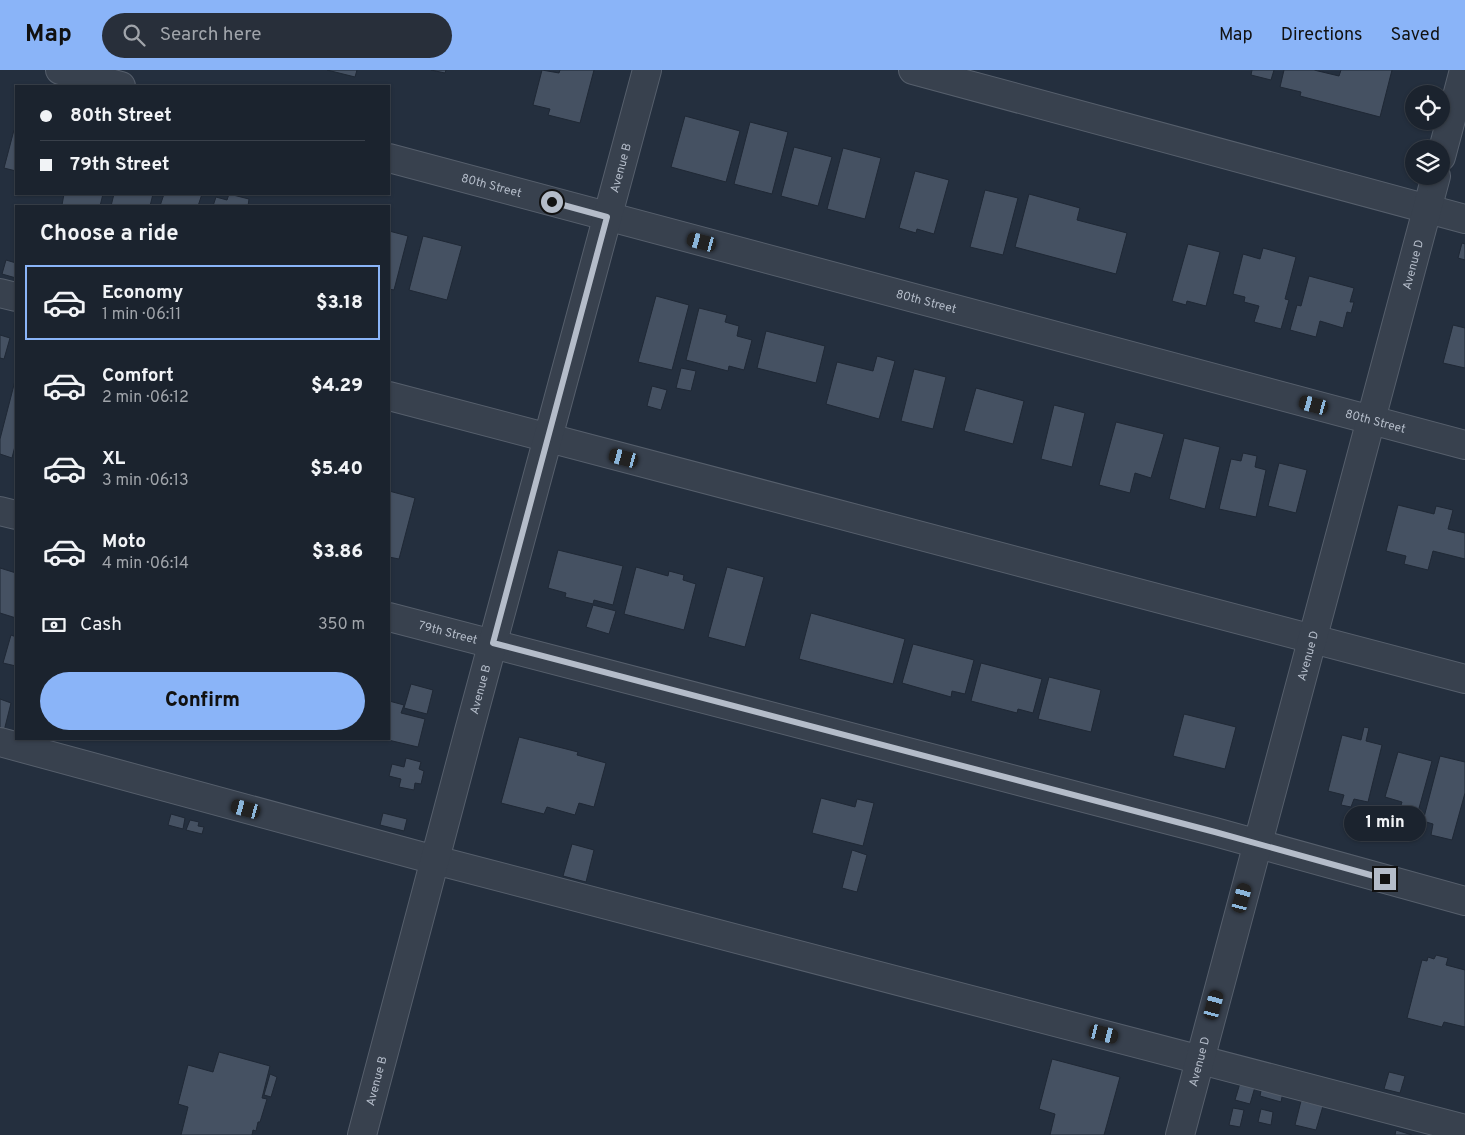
<!DOCTYPE html>
<meta charset="utf-8">
<style>
body{margin:0;font-family:Overpass,sans-serif;background:#282f3a;color:#f1f3f6;height:100vh;display:flex;flex-direction:column;font-size:19px;white-space:nowrap}
*{box-sizing:border-box;margin:0}
p{font-size:16px;color:#a0a4aa}
.icon{flex:none;width:28px;height:28px;fill:none;stroke:currentColor;stroke-width:2;stroke-linecap:round;stroke-linejoin:round}
.map{position:relative;flex:1;overflow:hidden}
.drawer{position:absolute;left:15px;top:135px;width:375px;height:535px;display:flex;flex-direction:column;background:#1b232e;border-radius:0px;box-shadow:0 1px 4px #0004,0 0 0 1px #39404a}
.drawer>*{flex:none}
.top-card{position:absolute;left:15px;top:15px;width:375px;height:110px;border-radius:0px;box-shadow:0 1px 4px #0004,0 0 0 1px #39404a;display:grid;align-content:center;height:110px;padding:0 25px;background:#1b232e}
.buttons{position:absolute;left:1405px;top:15px;display:grid;gap:10px}
.buttons a{display:grid;place-items:center;width:45px;height:45px;border-radius:50%;background:#1b232e;box-shadow:0 1px 4px #0004,0 0 0 1px #39404a;font-size:25px}
.end{position:absolute;width:22px;height:22px;margin:-11px;border:6px solid #b4bcc9;background:#111;box-shadow:0 0 0 2px #111}
.from{border-radius:50%}
.bubble{position:absolute;height:35px;border-radius:18px;background:#1b232e;box-shadow:0 1px 4px #0004,0 0 0 1px #39404a;font-size:16px;font-weight:800;line-height:35px;text-align:center}
.car{position:absolute;width:15px;height:30px;margin:-15px -8px;border-radius:6px;box-shadow:0 0 4px 1px #0007;background:linear-gradient(#222 24%,#8ab4d8 0 40%,#222 0 76%,#8ab4d8 0 86%,#222 0)}
.top-card b{display:flex;align-items:center;gap:18px;height:48px;font-size:19px}
.top-card b+b{border-top:1px solid #39404a}
.top-card i{width:12px;height:12px;background:#f1f3f6}
ul{padding:0;list-style:none}
li{display:flex;align-items:center;gap:15px;height:75px;margin:0 10px 8px;padding:0 15px;border:2px solid transparent;border-radius:0px}
li div{flex:1}
li b{display:block;font-size:19px}
li em{font-style:normal;font-weight:800}
li.on{border-color:#8ab4f8}
li>.icon{width:45px;height:45px;stroke-width:1.5}
h2{padding:0 25px;font-size:22px;line-height:60px}
.pay{display:flex;align-items:center;gap:12px;height:55px;padding:0 25px;font-size:19px}
.pay p{margin-inline-start:auto}
.action{display:flex;gap:10px;margin-top:auto;padding:10px 25px}
.action a{flex:1;height:58px;border-radius:30px;background:#8ab4f8;color:#111;font-size:20px;font-weight:800;line-height:58px;text-align:center}
header{display:flex;align-items:center;gap:30px;box-sizing:border-box;height:70px;padding:0 25px;background:#8ab4f8;color:#111}
header strong{font-size:24px}
nav{display:flex;gap:28px;margin-inline-start:auto;font-size:18px}
.search{width:350px;height:45px;background:#282f3a;display:flex;align-items:center;gap:12px;box-sizing:border-box;padding:0 18px;border-radius:28px;color:#a0a4aa;font-size:19px}
.map>svg:first-child{display:block}
.building{fill:#455162;stroke:#1f2835}
.lines{fill:none;stroke-linecap:round;stroke-linejoin:round}
.minor-casing{stroke:#565f6c;stroke-width:30}
.minor{stroke:#38414e;stroke-width:28}
.route{stroke:#b4bcc9;stroke-width:6}
.labels{text-anchor:middle;stroke-width:4;stroke-linejoin:round;paint-order:stroke}
.street-label{font-size:12px;fill:#b4bcc9;stroke:#1d2633}
</style>
<header>
<strong>Map</strong>
<div class="search"><svg class="icon" aria-label="search" viewBox="0 0 24 24"><circle cx="10" cy="10" r="6"/><path d="M15 15l6 6"/></svg>Search here</div>
<nav><a>Map</a><a>Directions</a><a>Saved</a></nav>
</header>
<div class="map">
<svg width="1465" height="1065" viewBox="0 0 1465 1065">
<rect width="100%" height="100%" fill="#242f3e"/>
<!-- building -->
<g class="building">
<path d="M327,0H357L355,7Z"/>
<path d="M431,0H446L445,3Z"/>
<path d="M542,0L559,3L560,0H594L580,53L548,45L550,39L533,35Z"/>
<path d="M1252,0H1274L1271,10L1251,5Z"/>
<path d="M1284,0H1314L1339,6L1341,0H1392L1380,47L1300,26L1301,22L1280,17Z"/>
<path d="M685,46L740,61L726,112L671,97Z"/>
<path d="M750,52L788,62L772,124L734,114Z"/>
<path d="M14,60L16,61V101L4,98Z"/>
<path d="M794,77L832,87L818,136L781,126Z"/>
<path d="M843,78L881,88L865,149L827,139Z"/>
<path d="M915,101L949,110L934,164L917,159L916,163L899,158Z"/>
<path d="M985,120L1018,128L1003,185L970,177Z"/>
<path d="M64,124H103L100,136H68L62,135Z"/>
<path d="M114,124H153L150,136H111Z"/>
<path d="M164,124H202L198,136H160Z"/>
<path d="M229,124L249,129L248,136H213L216,127L227,130Z"/>
<path d="M1029,124L1080,138L1077,150L1127,163L1116,204L1015,177Z"/>
<path d="M389,161L408,166L394,220L389,219Z"/>
<path d="M423,166L462,176L447,230L409,220Z"/>
<path d="M1462,173L1465,174V190L1458,188Z"/>
<path d="M1188,174L1220,182L1206,236L1187,231L1186,235L1172,231Z"/>
<path d="M1263,178L1296,187L1285,229L1289,230L1281,259L1254,252L1259,236L1244,232L1245,227L1233,224L1243,184L1260,189Z"/>
<path d="M6,190L16,193V208L2,204Z"/>
<path d="M1309,206L1354,218L1350,232H1354L1351,243L1347,242L1343,258L1320,251L1316,267L1290,260L1297,235L1301,236Z"/>
<path d="M656,226L689,235L672,300L638,292Z"/>
<path d="M699,238L727,245L725,252L739,256L737,266L752,270L744,300L729,296L728,301L686,290Z"/>
<path d="M1453,255L1465,258V298L1443,293Z"/>
<path d="M766,261L825,276L816,313L757,298Z"/>
<path d="M0,265L10,268L4,289L0,288Z"/>
<path d="M877,286L895,291L879,349L826,334L837,292L873,301Z"/>
<path d="M681,298L696,301L691,321L676,318Z"/>
<path d="M914,299L946,307L933,359L901,351Z"/>
<path d="M16,307V372L12,388L0,384V369Z"/>
<path d="M652,316L667,320L661,340L647,336Z"/>
<path d="M976,318L1024,331L1013,374L964,361Z"/>
<path d="M1054,335L1085,343L1072,397L1041,389Z"/>
<path d="M1116,352L1164,364L1151,408L1135,403L1130,423L1099,415Z"/>
<path d="M1184,368L1220,377L1205,439L1169,429Z"/>
<path d="M1243,383L1257,386L1255,397L1266,400L1256,447L1219,439L1231,389L1241,391Z"/>
<path d="M1279,393L1307,400L1296,443L1268,436Z"/>
<path d="M389,421L415,428L399,489L389,487Z"/>
<path d="M1398,435L1434,444L1436,436L1453,440L1448,459L1465,463V489L1433,481L1428,500L1404,494L1406,486L1386,481Z"/>
<path d="M558,480L623,496L613,535L594,530L593,534L565,527L566,523L548,518Z"/>
<path d="M636,497L668,506L669,501L684,505L683,510L696,514L684,560L624,544Z"/>
<path d="M727,497L764,507L745,577L708,567Z"/>
<path d="M0,498L16,503V548L0,543Z"/>
<path d="M593,535L616,541L609,564L586,557Z"/>
<path d="M811,543L905,569L893,614L799,589Z"/>
<path d="M11,565L16,567V596L3,593Z"/>
<path d="M913,574L974,590L965,624L952,621L951,627L902,613Z"/>
<path d="M981,593L1042,609L1033,643L1018,639L1017,643L971,631Z"/>
<path d="M1049,607L1101,620L1091,662L1038,649Z"/>
<path d="M411,614L433,620L427,644L404,638Z"/>
<path d="M0,629L11,633L4,661L0,660Z"/>
<path d="M389,631L404,635L401,643L425,649L418,677L384,669H389Z"/>
<path d="M1184,644L1236,657L1225,699L1173,686Z"/>
<path d="M1364,657L1369,658L1366,671L1382,675L1368,732L1354,729L1351,737L1341,735L1344,725L1328,721L1342,665L1361,670Z"/>
<path d="M519,667L578,682L577,685L606,693L594,737L579,733L575,745L547,737L544,744L501,733Z"/>
<path d="M1398,682L1432,691L1413,760L1395,755L1402,732L1385,727Z"/>
<path d="M1440,686L1465,692V723L1452,770L1431,765L1433,754L1423,751Z"/>
<path d="M406,688L421,692L419,699L424,701L421,714L415,713L414,720L399,717L401,709L389,706L392,694L404,697Z"/>
<path d="M821,728L855,737L857,729L874,733L863,776L812,763Z"/>
<path d="M383,743L407,749L404,761L380,755Z"/>
<path d="M171,744L185,748L183,759L168,755Z"/>
<path d="M190,750L199,752L198,756L204,757L202,764L186,760Z"/>
<path d="M572,774L594,780L586,812L563,806Z"/>
<path d="M852,780L867,785L857,822L842,818Z"/>
<path d="M1436,885L1448,888L1446,895L1465,900V957L1444,952L1442,957L1407,948L1422,890L1427,891L1428,887L1434,889Z"/>
<path d="M219,982L270,996L262,1028L267,1029L260,1052H258L256,1061L253,1060L252,1065H181L188,1037L178,1034L188,995L213,1002Z"/>
<path d="M1052,989L1120,1007L1104,1065H1050L1055,1044L1039,1039Z"/>
<path d="M1389,1002L1405,1006L1400,1023L1384,1019Z"/>
<path d="M270,1004L277,1007L271,1027L264,1025Z"/>
<path d="M1240,1013L1255,1017L1250,1034L1235,1030Z"/>
<path d="M1262,1016L1283,1022L1281,1032L1260,1026Z"/>
<path d="M1301,1031L1323,1036L1316,1060L1295,1055Z"/>
<path d="M1233,1038L1244,1040L1240,1057L1229,1055Z"/>
<path d="M1261,1039L1273,1042L1271,1055L1258,1052Z"/>
<path d="M1396,1060L1412,1065H1395Z"/>
</g>
<g class="lines">
<defs>
<g id="minor">
<path d="M60,0L121,16"/>
<path d="M913,0L1465,149"/>
<path d="M1441,87L1464,0"/>
<path id="s1" d="M389,88L1465,375"/>
<path d="M0,223L16,227"/>
<path d="M389,326L1465,609"/>
<path d="M0,441L16,445"/>
<path id="s2" d="M389,547L1215,762L1465,831"/>
<path d="M0,672L435,790L1465,1059"/>
<path id="s3" d="M362,1065L469,661L647,0"/>
<path id="s4" d="M1180,1065C1263,745 1353,426 1436,106"/>
</g>
</defs>
<!-- minor casing -->
<use href="#minor" class="minor-casing"/>
<!-- minor -->
<use href="#minor" class="minor"/>
</g>
<g class="lines">
<!-- route -->
<path class="route" d="M552,132L607,147L493,573L1215,762L1385,809"/>
</g>
<g class="labels">
<!-- street labels -->
<g class="street-label">
<text dy="4" stroke="none"><textPath href="#s3" startOffset="1001">Avenue B</textPath></text>
<text dy="4" stroke="none"><textPath href="#s1" startOffset="106">80th Street</textPath></text>
<text dy="4" stroke="none"><textPath href="#s4" startOffset="901">Avenue D</textPath></text>
<text dy="4" stroke="none"><textPath href="#s1" startOffset="556">80th Street</textPath></text>
<text dy="4" stroke="none"><textPath href="#s1" startOffset="1021">80th Street</textPath></text>
<text dy="4" stroke="none"><textPath href="#s2" startOffset="61">79th Street</textPath></text>
<text dy="4" stroke="none"><textPath href="#s4" startOffset="496">Avenue D</textPath></text>
<text dy="4" stroke="none"><textPath href="#s3" startOffset="461">Avenue B</textPath></text>
<text dy="4" stroke="none"><textPath href="#s4" startOffset="76">Avenue D</textPath></text>
<text dy="4" stroke="none"><textPath href="#s3" startOffset="56">Avenue B</textPath></text>
</g>
</g>
</svg>
<div class="buttons">
<a><svg class="icon" aria-label="locate" viewBox="0 0 24 24"><circle cx="12" cy="12" r="6"/><path d="M12 2v4M12 18v4M2 12h4M18 12h4"/></svg></a>
<a><svg class="icon" aria-label="layers" viewBox="0 0 24 24"><path d="M12 4l9 5-9 5-9-5zM3 14l9 5 9-5"/></svg></a>
</div>
<i class="end from" style="left:552px;top:132px"></i>
<i class="end" style="left:1385px;top:809px"></i>
<div class="bubble" style="left:1344px;top:736px;width:82px">1 min</div>
<i class="car" style="left:702px;top:172px;rotate:285deg"></i>
<i class="car" style="left:1314px;top:335px;rotate:285deg"></i>
<i class="car" style="left:624px;top:388px;rotate:285deg"></i>
<i class="car" style="left:246px;top:739px;rotate:285deg"></i>
<i class="car" style="left:1242px;top:828px;rotate:15deg"></i>
<i class="car" style="left:1214px;top:935px;rotate:15deg"></i>
<i class="car" style="left:1104px;top:964px;rotate:104deg"></i>
<div class="top-card">
<b><i class="from"></i>80th Street</b>
<b><i></i>79th Street</b>
</div>
<section class="drawer">
<h2>Choose a ride</h2>
<ul>
<li class="on"><svg class="icon" aria-label="car" viewBox="0 0 24 24"><path d="M5 17H2v-5l4-1 3-4h7l3 4 3 1v5h-3M9 17h6M6 11h13"/><circle cx="7" cy="17" r="2"/><circle cx="17" cy="17" r="2"/></svg><div><b>Economy</b><p>1 min · 06:11</p></div><em>$3.18</em></li>
<li><svg class="icon" aria-label="car" viewBox="0 0 24 24"><path d="M5 17H2v-5l4-1 3-4h7l3 4 3 1v5h-3M9 17h6M6 11h13"/><circle cx="7" cy="17" r="2"/><circle cx="17" cy="17" r="2"/></svg><div><b>Comfort</b><p>2 min · 06:12</p></div><em>$4.29</em></li>
<li><svg class="icon" aria-label="car" viewBox="0 0 24 24"><path d="M5 17H2v-5l4-1 3-4h7l3 4 3 1v5h-3M9 17h6M6 11h13"/><circle cx="7" cy="17" r="2"/><circle cx="17" cy="17" r="2"/></svg><div><b>XL</b><p>3 min · 06:13</p></div><em>$5.40</em></li>
<li><svg class="icon" aria-label="car" viewBox="0 0 24 24"><path d="M5 17H2v-5l4-1 3-4h7l3 4 3 1v5h-3M9 17h6M6 11h13"/><circle cx="7" cy="17" r="2"/><circle cx="17" cy="17" r="2"/></svg><div><b>Moto</b><p>4 min · 06:14</p></div><em>$3.86</em></li>
</ul>
<div class="pay"><svg class="icon" aria-label="cash" viewBox="0 0 24 24"><path d="M3 7h18v10H3z"/><circle cx="12" cy="12" r="2"/></svg>Cash<p>350 m</p></div>
<div class="action"><a>Confirm</a></div>
</section>
</div>
